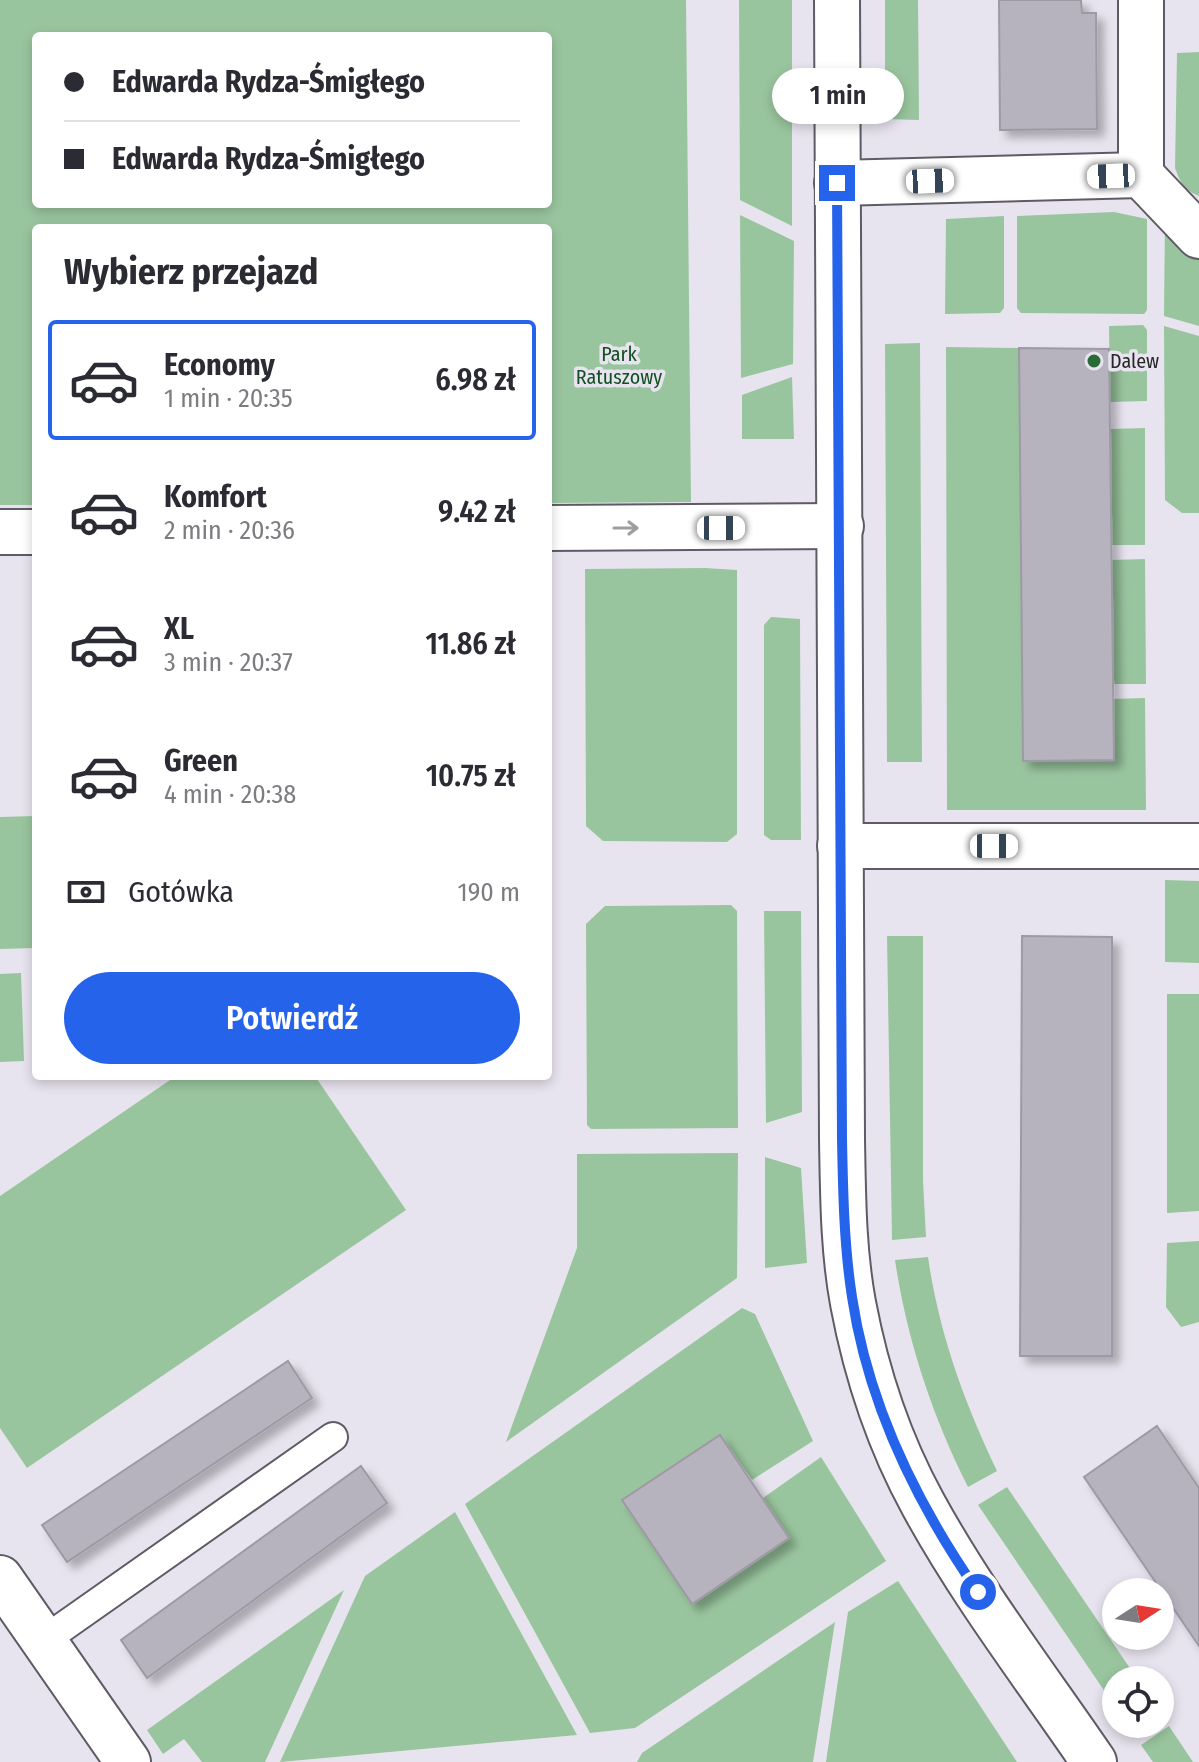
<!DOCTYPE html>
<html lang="pl">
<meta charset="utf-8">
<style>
body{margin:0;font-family:"Fira Sans Condensed",sans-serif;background:#f7f7f7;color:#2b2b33;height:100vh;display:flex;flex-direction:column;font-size:30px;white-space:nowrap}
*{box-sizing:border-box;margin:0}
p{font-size:26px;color:#7c7c81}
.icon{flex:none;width:44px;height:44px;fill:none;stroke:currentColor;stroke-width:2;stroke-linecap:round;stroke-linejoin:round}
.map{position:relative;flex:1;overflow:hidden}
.panel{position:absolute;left:32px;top:224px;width:520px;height:856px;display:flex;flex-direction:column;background:#fff;border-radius:8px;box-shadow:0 4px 12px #0003}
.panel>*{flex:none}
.hud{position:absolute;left:32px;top:32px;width:520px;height:176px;border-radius:8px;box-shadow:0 4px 12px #0003;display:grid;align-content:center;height:176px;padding:0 32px;background:#fff}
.needle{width:52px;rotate:78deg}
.tools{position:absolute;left:1102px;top:1578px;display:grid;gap:16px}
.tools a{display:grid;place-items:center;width:72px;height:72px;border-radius:50%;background:#fff;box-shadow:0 4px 12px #0003;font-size:40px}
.end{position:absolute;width:36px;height:36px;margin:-18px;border:10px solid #2563eb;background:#fff;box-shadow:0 0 0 4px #fff}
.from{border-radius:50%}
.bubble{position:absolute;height:56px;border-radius:28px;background:#fff;box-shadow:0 4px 12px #0003;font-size:26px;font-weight:600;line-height:56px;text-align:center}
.car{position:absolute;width:24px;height:48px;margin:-24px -12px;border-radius:10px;box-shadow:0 0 6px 2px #0007;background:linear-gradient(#fff 24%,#345 0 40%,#fff 0 76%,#345 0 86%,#fff 0)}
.hud b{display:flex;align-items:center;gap:28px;height:76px;font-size:30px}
.hud b+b{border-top:2px solid #e1e1e2}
.hud i{width:20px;height:20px;background:#2b2b33}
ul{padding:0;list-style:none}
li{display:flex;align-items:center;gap:24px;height:120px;margin:0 16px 12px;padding:0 16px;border:4px solid transparent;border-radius:8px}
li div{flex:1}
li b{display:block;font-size:30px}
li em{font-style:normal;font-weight:600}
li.current{border-color:#2563eb}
li>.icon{width:72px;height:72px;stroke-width:1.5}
h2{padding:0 32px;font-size:36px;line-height:96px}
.pay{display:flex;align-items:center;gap:20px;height:88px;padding:0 32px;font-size:30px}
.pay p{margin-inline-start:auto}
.primary-button{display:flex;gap:16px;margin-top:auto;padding:16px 32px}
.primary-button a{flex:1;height:92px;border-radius:48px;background:#2563eb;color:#fff;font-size:32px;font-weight:600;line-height:92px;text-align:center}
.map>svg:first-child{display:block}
.green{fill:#99c59e;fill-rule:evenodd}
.building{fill:#b7b3be;stroke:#9e9aa5;stroke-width:2;filter:url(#shadow)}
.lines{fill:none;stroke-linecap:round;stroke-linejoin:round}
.service-casing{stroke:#5f5b64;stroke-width:32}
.minor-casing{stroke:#5f5b64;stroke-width:48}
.service{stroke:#fff;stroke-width:28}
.minor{stroke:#fff;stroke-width:44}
.oneway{stroke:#9e9d9f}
.route{stroke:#2563eb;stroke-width:10}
.poi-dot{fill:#286b36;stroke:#e8e4ef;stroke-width:3}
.labels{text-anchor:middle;stroke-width:7;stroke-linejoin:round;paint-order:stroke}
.park-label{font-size:20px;fill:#105021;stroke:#e8e4ef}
.poi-label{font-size:20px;fill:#27262a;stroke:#e8e4ef;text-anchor:start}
</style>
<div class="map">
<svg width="1199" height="1762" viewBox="0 0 1199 1762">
<defs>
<filter id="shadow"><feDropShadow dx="7" dy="7" stdDeviation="4" flood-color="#0004"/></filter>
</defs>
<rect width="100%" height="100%" fill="#e8e4ef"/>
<!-- green -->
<g class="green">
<path d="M0,0H686L691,502L548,503V228H36V505H0ZM36,36H548V204H36Z"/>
<path d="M739,0H792V226L740,200Z"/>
<path d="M885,0H918L919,120L885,119Z"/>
<path d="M1199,52V196C1184,190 1180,182 1175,168L1177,53Z"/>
<path d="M1114,212L1147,219V310L1144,314L1021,313L1017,308V216Z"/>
<path d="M740,215L794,241L793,364L741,378Z"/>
<path d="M1004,216V308L1000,313L945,314L946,219Z"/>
<path d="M1165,218L1199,253V326L1164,316Z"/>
<path d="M1143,325L1147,330V401L1110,402L1109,326Z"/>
<path d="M1164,326L1199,336V513H1182L1165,500Z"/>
<path d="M920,343L922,762H887L885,344Z"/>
<path d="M946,347L1019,348L1023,761L1113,760L1112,699L1145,698L1146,810H947Z"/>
<path d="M792,377L794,439H742V395Z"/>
<path d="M1145,428V545H1111L1110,429Z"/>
<path d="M1145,559L1146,684H1113L1111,560Z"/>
<path d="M705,568L737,570V834L727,842L603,841L586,826L585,569Z"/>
<path d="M771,617L800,619L801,840H771L764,835V625Z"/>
<path d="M36,816V948L0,949V817Z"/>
<path d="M1165,880L1199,881V963L1165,962Z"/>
<path d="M731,905L737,911L738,1128L591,1129L587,1125L586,924L605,906Z"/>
<path d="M764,911H801L802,1112L766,1123Z"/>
<path d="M887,936H923V1181L926,1237L892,1240Z"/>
<path d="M21,973L24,1061L0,1062V974Z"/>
<path d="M1167,994H1199V1211L1167,1213Z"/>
<path d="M176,1076H315L406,1210L27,1468L0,1428V1196Z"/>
<path d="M738,1153L737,1278L506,1442L577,1248V1154Z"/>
<path d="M765,1157L801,1168L807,1263L765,1268Z"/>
<path d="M1199,1241V1322L1181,1327L1166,1307L1167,1243Z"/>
<path d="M928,1257C939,1333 964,1402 997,1471L968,1487C932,1415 907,1340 895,1260Z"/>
<path d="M742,1308L755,1314L813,1441L752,1480L720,1435L622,1501L692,1604L789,1538L763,1498L821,1457L886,1561L635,1728L590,1733L465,1504Z"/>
<path d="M1007,1487L1138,1680H1116V1708L978,1505Z"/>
<path d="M455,1512L577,1735L280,1762L365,1576Z"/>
<path d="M898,1581L1017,1762H826L848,1612Z"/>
<path d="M344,1590L265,1762H202L184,1739L163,1754L147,1730Z"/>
<path d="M835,1622L813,1762H637L642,1753Z"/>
<path d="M1169,1726L1193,1762H1153L1141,1745Z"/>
</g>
<!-- building -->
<g class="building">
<path d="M999,0H1081L1082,13H1096L1097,129L1000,130Z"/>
<path d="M1019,348L1109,349L1114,760L1023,761Z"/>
<path d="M1022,936L1112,937V1356H1020Z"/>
<path d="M288,1361L312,1398L67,1562L42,1525Z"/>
<path d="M1157,1426L1199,1488V1646L1084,1477Z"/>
<path d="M720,1435L789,1538L692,1604L622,1500Z"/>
<path d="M361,1466L387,1503L147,1678L121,1640Z"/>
</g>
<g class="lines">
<defs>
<path id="service" d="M43,1641L333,1437"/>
<g id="minor">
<path d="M837,0L842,1139C843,1194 843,1249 853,1303C866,1372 889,1442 923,1504C972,1594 1036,1677 1094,1762"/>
<path d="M1141,0V175L1199,236"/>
<path d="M837,183L1141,175"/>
<path d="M548,528L841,526"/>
<path d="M0,532H36"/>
<path d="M840,846H1199"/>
<path d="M0,1578L128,1762"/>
</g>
</defs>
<!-- service casing -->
<use href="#service" class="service-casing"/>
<!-- minor casing -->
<use href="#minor" class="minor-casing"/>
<!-- service -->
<use href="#service" class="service"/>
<!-- minor -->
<use href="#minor" class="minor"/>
</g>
<!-- one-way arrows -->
<defs><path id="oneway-shaft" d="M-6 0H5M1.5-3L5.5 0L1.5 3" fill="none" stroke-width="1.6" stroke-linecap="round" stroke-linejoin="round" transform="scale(2)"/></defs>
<use class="oneway" href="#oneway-shaft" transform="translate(626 528)"/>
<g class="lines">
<!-- route -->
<path class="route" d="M837,183L842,1139C843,1192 844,1245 852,1297C868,1404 917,1504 978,1592"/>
</g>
<!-- markers -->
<circle class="poi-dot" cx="1094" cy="361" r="8"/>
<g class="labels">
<!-- park labels -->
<g class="park-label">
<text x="619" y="361">Park<tspan x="619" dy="23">Ratuszowy</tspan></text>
</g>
<!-- poi labels -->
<g class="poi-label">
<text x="1110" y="368">Dalew</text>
</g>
</g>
</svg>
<div class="tools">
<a><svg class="needle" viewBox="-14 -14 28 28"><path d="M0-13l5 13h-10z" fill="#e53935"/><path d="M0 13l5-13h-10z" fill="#7c7c81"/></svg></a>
<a><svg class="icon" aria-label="locate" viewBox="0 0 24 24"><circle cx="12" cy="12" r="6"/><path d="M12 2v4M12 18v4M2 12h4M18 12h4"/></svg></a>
</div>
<i class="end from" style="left:978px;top:1592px"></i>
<i class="end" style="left:837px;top:183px"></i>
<div class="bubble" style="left:772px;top:68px;width:132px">1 min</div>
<i class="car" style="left:1111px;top:176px;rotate:268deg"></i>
<i class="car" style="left:930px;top:181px;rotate:88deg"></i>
<i class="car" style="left:721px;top:528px;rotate:90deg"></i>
<i class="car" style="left:994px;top:846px;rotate:90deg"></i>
<div class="hud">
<b><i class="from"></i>Edwarda Rydza-Śmigłego</b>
<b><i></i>Edwarda Rydza-Śmigłego</b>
</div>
<section class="panel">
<h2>Wybierz przejazd</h2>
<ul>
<li class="current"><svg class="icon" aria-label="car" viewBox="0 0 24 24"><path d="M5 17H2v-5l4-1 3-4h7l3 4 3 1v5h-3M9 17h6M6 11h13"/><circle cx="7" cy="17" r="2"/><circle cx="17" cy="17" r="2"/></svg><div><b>Economy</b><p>1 min · 20:35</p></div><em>6.98 zł</em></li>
<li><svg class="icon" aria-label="car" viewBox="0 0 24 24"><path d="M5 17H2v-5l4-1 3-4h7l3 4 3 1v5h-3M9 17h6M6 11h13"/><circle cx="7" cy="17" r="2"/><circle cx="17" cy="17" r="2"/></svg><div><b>Komfort</b><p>2 min · 20:36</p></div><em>9.42 zł</em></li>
<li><svg class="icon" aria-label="car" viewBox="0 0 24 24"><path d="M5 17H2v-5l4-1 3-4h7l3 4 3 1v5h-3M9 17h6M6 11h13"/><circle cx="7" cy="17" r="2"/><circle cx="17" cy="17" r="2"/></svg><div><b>XL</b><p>3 min · 20:37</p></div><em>11.86 zł</em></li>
<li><svg class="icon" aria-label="car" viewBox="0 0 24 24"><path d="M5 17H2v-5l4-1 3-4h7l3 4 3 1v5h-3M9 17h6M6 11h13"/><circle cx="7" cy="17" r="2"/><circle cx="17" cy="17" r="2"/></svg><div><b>Green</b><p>4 min · 20:38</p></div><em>10.75 zł</em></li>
</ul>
<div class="pay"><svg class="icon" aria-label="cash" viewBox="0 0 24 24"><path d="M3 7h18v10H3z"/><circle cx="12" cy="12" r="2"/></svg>Gotówka<p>190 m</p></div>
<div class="primary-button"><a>Potwierdź</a></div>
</section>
</div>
